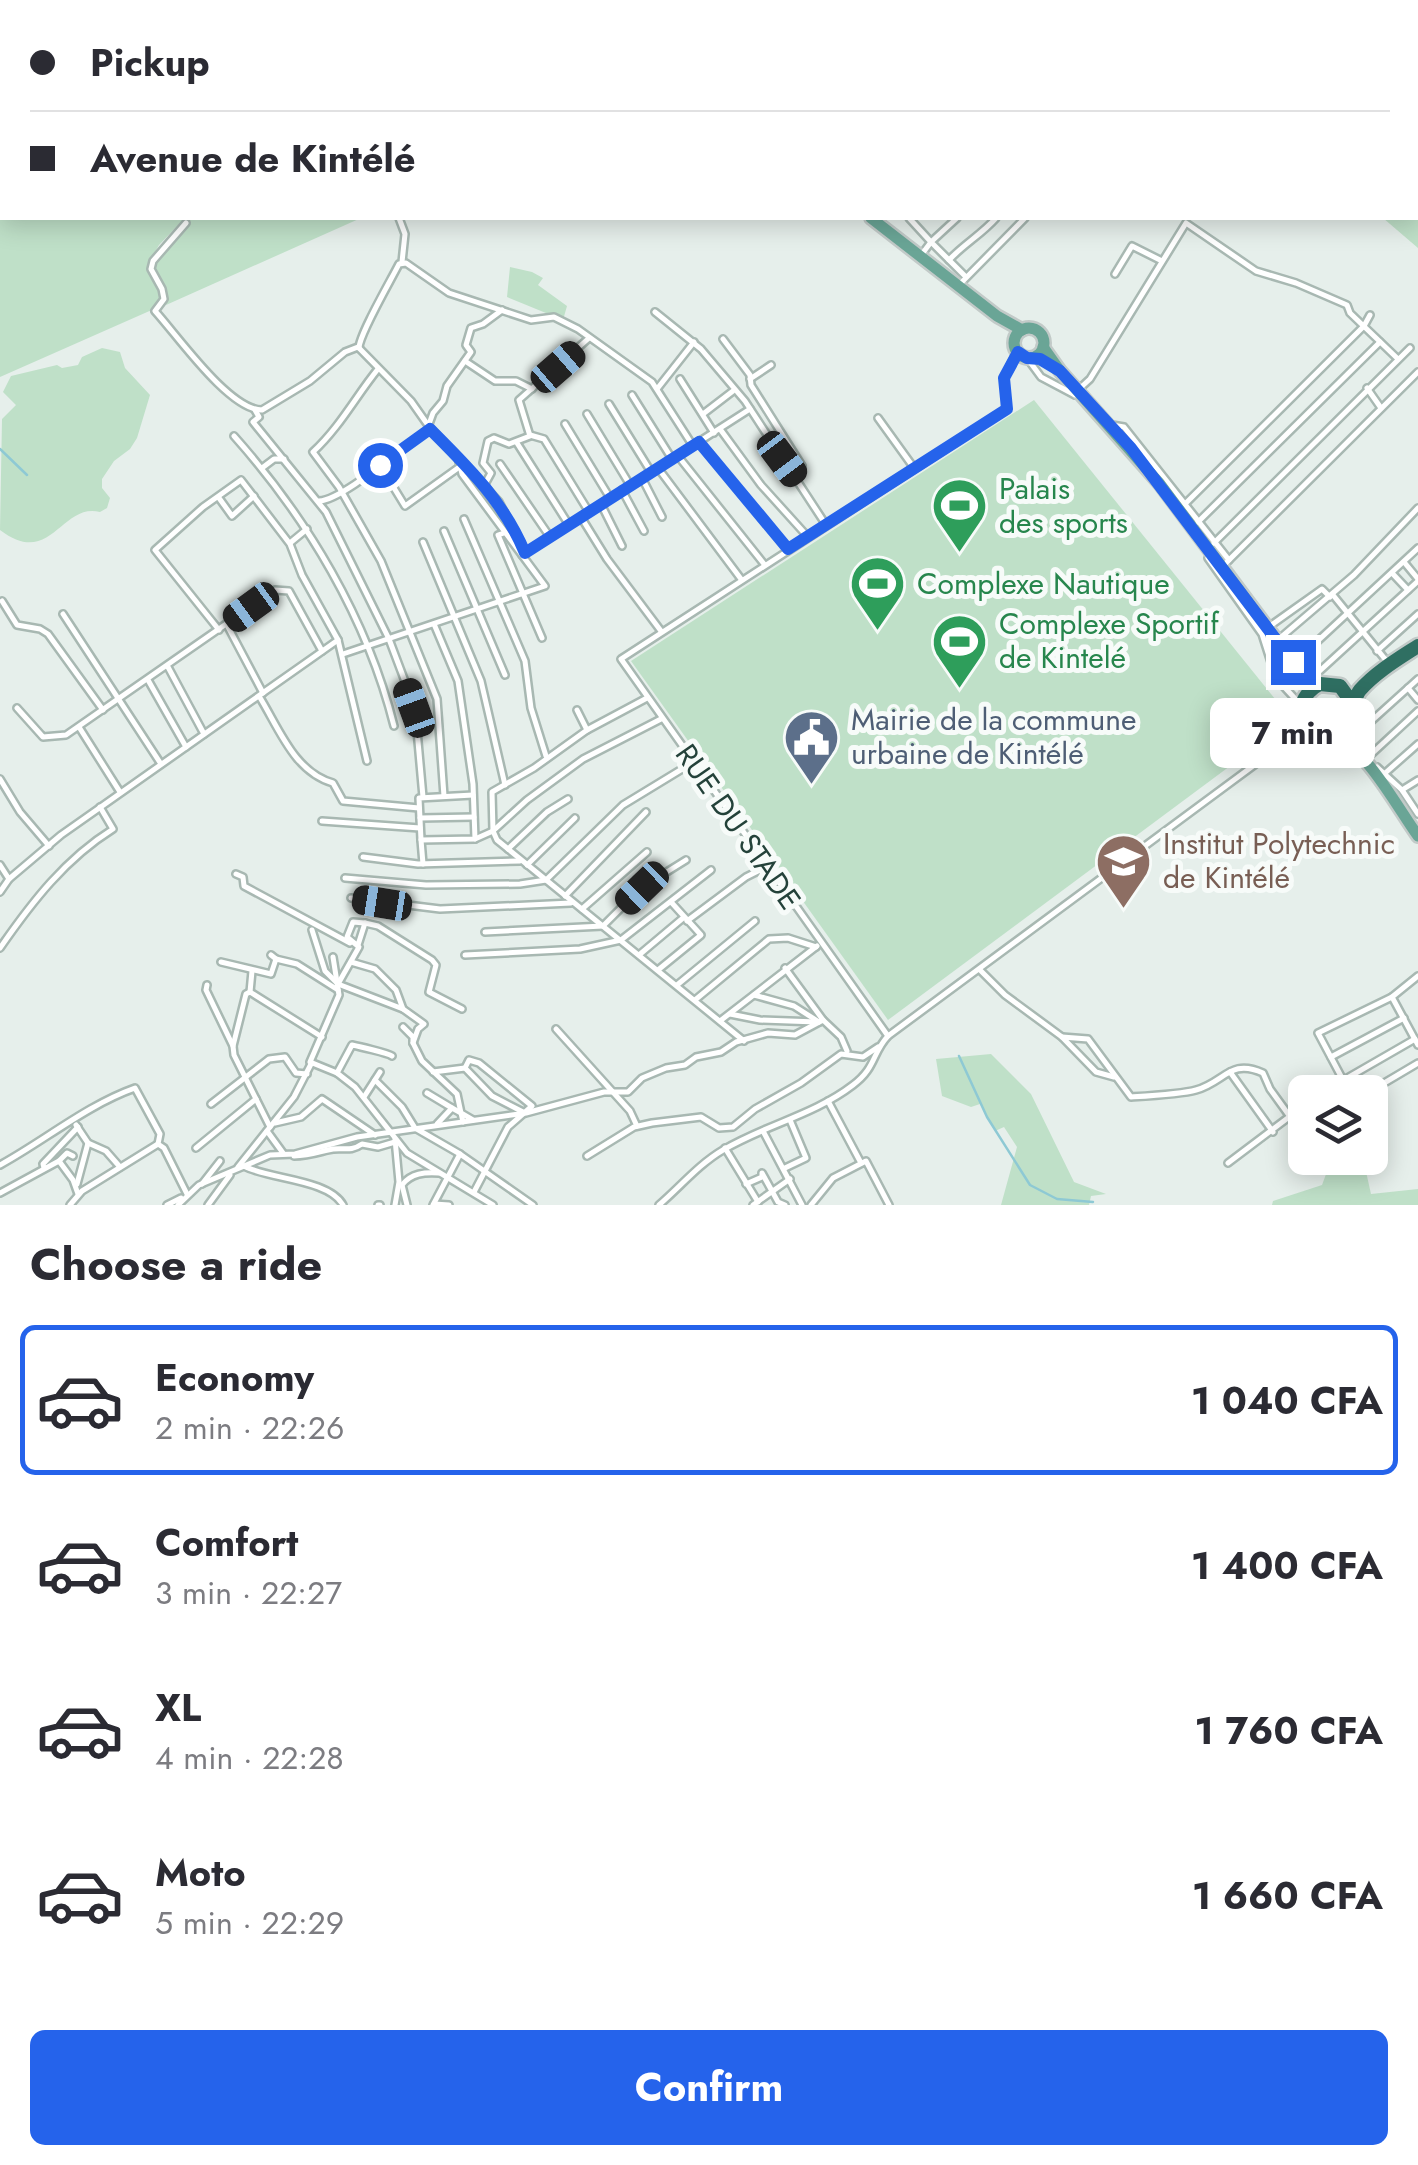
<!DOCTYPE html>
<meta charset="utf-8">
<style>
body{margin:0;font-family:Jost,sans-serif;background:#f2f2f3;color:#2b2b33;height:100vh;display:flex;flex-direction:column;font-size:38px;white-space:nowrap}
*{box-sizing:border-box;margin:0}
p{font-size:32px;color:#7c7c81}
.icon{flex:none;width:55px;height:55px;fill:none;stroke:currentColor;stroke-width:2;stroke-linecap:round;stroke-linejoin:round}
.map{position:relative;height:1205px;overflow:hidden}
.side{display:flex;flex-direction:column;background:#fff;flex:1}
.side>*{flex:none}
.top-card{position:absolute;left:0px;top:0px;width:1420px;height:220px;box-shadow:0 5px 25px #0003;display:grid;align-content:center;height:220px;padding:0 30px;background:#fff}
.controls{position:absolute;left:1288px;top:1075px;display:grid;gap:20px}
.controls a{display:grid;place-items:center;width:100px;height:100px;border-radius:15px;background:#fff;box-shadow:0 5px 25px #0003;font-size:50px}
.end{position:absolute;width:45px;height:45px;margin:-22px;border:12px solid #2563eb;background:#fff;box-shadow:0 0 0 5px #fff}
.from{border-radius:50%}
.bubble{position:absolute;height:70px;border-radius:15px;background:#fff;box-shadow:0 5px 25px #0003;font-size:32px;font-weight:700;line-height:70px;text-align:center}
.car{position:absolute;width:30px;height:60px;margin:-30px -15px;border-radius:12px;box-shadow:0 0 8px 2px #0007;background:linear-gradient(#222 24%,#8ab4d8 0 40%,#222 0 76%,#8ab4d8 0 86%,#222 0)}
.top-card b{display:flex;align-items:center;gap:35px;height:95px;font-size:38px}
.top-card b+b{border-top:2px solid #e1e1e2}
.top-card i{width:25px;height:25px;background:#2b2b33}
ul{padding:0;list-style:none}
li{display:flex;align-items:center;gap:30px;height:150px;margin:0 20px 15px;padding:0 10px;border:5px solid transparent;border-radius:15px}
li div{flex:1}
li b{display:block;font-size:38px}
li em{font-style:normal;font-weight:700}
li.active{border-color:#2563eb}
li>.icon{width:90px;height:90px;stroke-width:1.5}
h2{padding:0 30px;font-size:45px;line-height:120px}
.cta{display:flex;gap:20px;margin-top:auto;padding:20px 30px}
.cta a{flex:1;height:115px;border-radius:15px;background:#2563eb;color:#fff;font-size:40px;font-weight:700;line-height:115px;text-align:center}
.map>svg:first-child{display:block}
.green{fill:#bfe0c8}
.water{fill:#8ec9d4}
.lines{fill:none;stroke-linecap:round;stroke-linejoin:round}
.stream{stroke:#8ec9d4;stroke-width:2.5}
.street-casing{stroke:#a8b8b2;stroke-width:10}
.primary-casing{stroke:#c2cac8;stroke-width:16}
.highway-casing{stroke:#c2cac8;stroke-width:19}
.street{stroke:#fff;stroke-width:5}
.primary{stroke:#6aa596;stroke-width:11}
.highway{stroke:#2f6f62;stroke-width:14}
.route{stroke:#2563eb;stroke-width:12}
.labels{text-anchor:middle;stroke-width:10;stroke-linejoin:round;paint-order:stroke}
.leisure-label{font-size:30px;fill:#27864d;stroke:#f7fbf9;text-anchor:start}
.service-label{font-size:30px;fill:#4e5e75;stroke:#f7fbf9;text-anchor:start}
.street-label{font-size:30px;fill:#24423a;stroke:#f7fbf9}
.education-label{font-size:30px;fill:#785e54;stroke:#f7fbf9;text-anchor:start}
</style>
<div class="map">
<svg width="1418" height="1205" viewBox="0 0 1418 1205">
<rect width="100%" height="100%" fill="#e6efeb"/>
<!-- green -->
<g class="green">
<path d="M0,134L2,218H361L166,305C171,287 157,283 155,268C152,252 179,233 189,224L187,219L183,220L159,245L147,266L161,294L154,309L0,377Z"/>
<path d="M1418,206V248L1383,218H1418Z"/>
<path d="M510,267L532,272L543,278L538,285L567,306L563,320L507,297Z"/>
<path d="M102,348L120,352L125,368L150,395L137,438L130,449L114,461L102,479V488L110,498L107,508L100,512C61,502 51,569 0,530L2,419L16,405L3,392L11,376L57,365L62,368L78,365L82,357Z"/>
<path d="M1034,400L1292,720L888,1020L631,661Z"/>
<path d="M991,1054L1031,1094L1074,1182L1106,1194L1091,1196L1089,1205H1001L1017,1147L1004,1127L995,1131L980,1104L971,1107L942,1096L936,1059Z"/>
<path d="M1332,1158H1363L1371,1194L1418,1189V1205H1272L1273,1201L1322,1185Z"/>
</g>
<!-- water -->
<path class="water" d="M997,0H1418V206V2Z"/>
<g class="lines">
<!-- stream -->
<g class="stream">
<path d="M264,2L265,0"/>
<path d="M0,140H2"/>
<path d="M0,449L27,475"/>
<path d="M959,1056L987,1117L1030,1185L1057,1199L1093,1202"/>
</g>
<defs>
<g id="street">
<path d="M698,0L701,2"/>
<path d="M652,2L654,0"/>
<path d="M399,218L405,234L402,262"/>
<path d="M909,218L931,242L922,254"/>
<path d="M957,218L931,242L966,277"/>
<path d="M186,223L153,261L151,269L162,289L164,299L155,311C177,335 229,410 262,410L310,381L345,352L358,347L411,401L430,428L458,458L462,474L545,586L343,654"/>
<path d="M949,260C964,244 982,234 996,218"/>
<path d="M1115,274L1132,246L1162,261"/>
<path d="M960,284L1025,218"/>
<path d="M655,312L701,349L745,401L826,525"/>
<path d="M723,339L750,375L751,385L802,466L794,476"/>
<path d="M359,348C359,335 391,280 399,264L406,263L449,293L531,320L554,317L578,329L652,382L693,446"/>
<path d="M1027,358L1041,377L1075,395"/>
<path d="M465,361L495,381H516L532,389"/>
<path d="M378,369C356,396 340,427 313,452L339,487L381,561L437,699L444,796"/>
<path d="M680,379L714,433"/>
<path d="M750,379L771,365"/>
<path d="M1367,388L1381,408"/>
<path d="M657,389L694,342"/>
<path d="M1078,390L1090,379L1186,223L1256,271L1296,283L1347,305L1350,313L1398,359"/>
<path d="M632,395L672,459"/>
<path d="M609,404L651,472"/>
<path d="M255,410L259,417L253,422L326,512L389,639L415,708L423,797"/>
<path d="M587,414L630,485"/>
<path d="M703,414L733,391"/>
<path d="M878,418L914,468"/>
<path d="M429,424L433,413L443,401L447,386L471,352L466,345L471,328L483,324L502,310"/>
<path d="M565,424L610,498"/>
<path d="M1112,425L1124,427L1229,560"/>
<path d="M720,429L761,485L808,537"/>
<path d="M530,435L544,439L589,512"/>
<path d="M234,436C307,518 367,618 394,726"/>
<path d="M699,442L788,549"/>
<path d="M517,443L569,525"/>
<path d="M678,456L764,564"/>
<path d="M460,460L499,502L525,552"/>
<path d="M500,464L550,537"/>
<path d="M380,465L405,506L458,468"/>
<path d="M262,468L274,459H284"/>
<path d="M658,468L741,579"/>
<path d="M642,478L662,517"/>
<path d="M485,484L491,473L483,463L488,441L494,438L509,444L530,436L519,400L589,338"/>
<path d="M622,490L644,531"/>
<path d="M219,498L232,516L254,496"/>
<path d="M319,501C343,500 405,445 430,429"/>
<path d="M601,504L622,546"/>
<path d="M1185,504L1364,326L1370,315"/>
<path d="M581,517L607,559L661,631"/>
<path d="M464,519L525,661L531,708L546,756"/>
<path d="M1198,522L1380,342"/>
<path d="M444,531L505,675"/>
<path d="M504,533L498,535L542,638"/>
<path d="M423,542L481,681L505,785"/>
<path d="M290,543L307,529"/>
<path d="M1214,543L1410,348"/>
<path d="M522,555L750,409"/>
<path d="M1208,558L1262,634L1276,678L1299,703"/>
<path d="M1404,562L1418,579"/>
<path d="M1224,565L1418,372"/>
<path d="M1392,573L1408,590"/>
<path d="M1333,595L1385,659"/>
<path d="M2,601L17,625L40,629L48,634L103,710"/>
<path d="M63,614L161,764"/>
<path d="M434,624L458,681L473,784L475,839"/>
<path d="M227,625L263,693"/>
<path d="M1270,626L1322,589L1330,597"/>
<path d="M219,630L155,550L203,507L241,480L290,544L302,575L338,640L367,761"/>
<path d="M1285,635L1297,650L1309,649L1418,548"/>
<path d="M1279,639L1354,575L1418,508"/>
<path d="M1377,651L1418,614"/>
<path d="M168,667L204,734"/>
<path d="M1312,678L1418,581"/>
<path d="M148,680L186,747"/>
<path d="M1408,688L1418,700"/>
<path d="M259,696C279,728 294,772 333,783L343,801L419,808"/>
<path d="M647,698L587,730L534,768L492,792L493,831L497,840L744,1041"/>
<path d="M17,708L43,737L66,735L275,590L289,591L322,651"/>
<path d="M577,710L587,730"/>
<path d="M79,727L120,792"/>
<path d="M1352,732L1367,725L1418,679"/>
<path d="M1271,753L1311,733"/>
<path d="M1365,760L1418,711"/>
<path d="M1377,767L1402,790L1418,814"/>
<path d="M1383,775L1418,744"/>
<path d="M0,779L20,812L49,846"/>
<path d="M1402,790L1418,780"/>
<path d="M473,795L419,798L421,840L475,839L493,831L527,800L583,759L661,719"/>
<path d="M420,818L474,817"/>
<path d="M322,821L420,828"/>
<path d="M421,840L423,864"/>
<path d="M508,849L547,812L568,799"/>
<path d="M363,857L418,864L520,861"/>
<path d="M0,865L9,879"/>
<path d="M527,865L575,818"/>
<path d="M236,874L243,877L244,886L350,943"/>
<path d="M345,878L426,885L520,884L546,880L623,805L687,766"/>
<path d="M0,892L9,879L61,835L338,640"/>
<path d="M565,896L646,812"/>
<path d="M351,898L440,909L571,903"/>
<path d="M582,909L647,852"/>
<path d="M687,921L746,877L764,868L767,870"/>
<path d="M365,923L378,926L432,960L436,965L429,992L462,1009"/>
<path d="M312,930L325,971L338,984L403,1009L396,990L375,969L351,962"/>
<path d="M485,932L603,926L641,888L686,860"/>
<path d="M0,948C32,902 65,859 113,829L100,807"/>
<path d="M465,955L580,949L621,940L711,870"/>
<path d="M639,955L683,918"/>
<path d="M333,957L339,995L310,1062L337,1073L355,1087L407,1153L493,1205"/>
<path d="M276,959L297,964L338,990"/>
<path d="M221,962L271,974L276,959L271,955"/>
<path d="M785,968L823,1020"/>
<path d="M658,970L701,935L671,902"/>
<path d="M980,970L1005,995L1062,1037L1096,1072L1114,1077"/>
<path d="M338,984L359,947L347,937L353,922L365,923L358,945"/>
<path d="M207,985L206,990L233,1046L234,1055L270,1127"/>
<path d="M677,985L755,921"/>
<path d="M250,992L252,971"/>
<path d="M754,995L794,1006L819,1022"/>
<path d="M1392,997L1418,1045"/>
<path d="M695,1000L769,939L788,938L816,947"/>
<path d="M403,1009L424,1024L418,1029L413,1043V1037L403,1027"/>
<path d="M730,1014L760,1020L817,1022"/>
<path d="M720,1021L817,946"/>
<path d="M556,1029L630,1111L637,1126"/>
<path d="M888,1036L621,659L1007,409L1004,378L1017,352"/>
<path d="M1062,1037L1088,1039L1131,1097C1147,1096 1182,1094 1196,1090C1225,1082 1230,1058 1263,1073L1270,1089L1291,1118"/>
<path d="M413,1043L422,1061L457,1094L461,1113L473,1120"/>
<path d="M233,1046L246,994L250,992L322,1037"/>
<path d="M1331,1057L1404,1018"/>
<path d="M465,1068L469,1060L479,1063L532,1106L508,1127L474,1192"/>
<path d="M433,1072L465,1068L492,1096L523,1112"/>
<path d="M1230,1072L1273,1132"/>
<path d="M337,1073L352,1045C357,1046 388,1053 392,1056"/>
<path d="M375,1080L402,1107L415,1128L460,1154L533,1205"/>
<path d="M1343,1080L1318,1033L1392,997L1418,976"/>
<path d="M1323,1092L1415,1039"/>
<path d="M1369,1092L1418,1063"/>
<path d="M427,1093L452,1108"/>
<path d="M364,1097L380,1072"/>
<path d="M828,1101L861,1163"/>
<path d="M211,1104L269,1059L285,1057L296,1073L307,1074"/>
<path d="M275,1123L301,1117L322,1099L375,1135"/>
<path d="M437,1124L452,1108L461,1113L463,1122"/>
<path d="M76,1125L88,1143"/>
<path d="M267,1131L283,1153"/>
<path d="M763,1131L802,1205"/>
<path d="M196,1148L256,1099"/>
<path d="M725,1148L758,1202"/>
<path d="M294,1156C307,1156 316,1153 328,1150C342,1146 349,1153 362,1144L378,1147L395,1142"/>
<path d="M587,1156L634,1127L652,1123L701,1117L719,1128L733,1127L755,1109L801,1083L841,1054L863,1057L878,1047"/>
<path d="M59,1161L67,1153L73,1156"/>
<path d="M1228,1163L1305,1105"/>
<path d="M0,1165C44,1141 87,1105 135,1088L160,1134L158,1144L164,1148L187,1194"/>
<path d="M244,1166C267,1179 329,1179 343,1205"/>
<path d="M238,1167L294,1097L311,1064"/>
<path d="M44,1168L43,1164L78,1127"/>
<path d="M785,1168L806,1158L790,1120"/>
<path d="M77,1184L88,1143L106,1151L120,1167"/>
<path d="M202,1184L220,1161"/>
<path d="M746,1184L762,1177V1173L778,1202L785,1205"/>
<path d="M0,1193L59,1161L73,1180L78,1194"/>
<path d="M434,1204L449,1205"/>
<path d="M70,1205L82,1191L158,1144"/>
<path d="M167,1205L181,1198"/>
<path d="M178,1205L199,1185L270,1155L295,1154L357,1137L526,1113L604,1092H628L642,1078L666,1068L685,1065L696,1057L721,1052L736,1042L768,1033L795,1035L823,1020L841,1037L847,1051"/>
<path d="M208,1205L230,1175"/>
<path d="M378,1205H380"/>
<path d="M395,1205L399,1182L395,1139"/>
<path d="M407,1205L402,1185C411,1173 425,1172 439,1173"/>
<path d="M433,1205L460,1154"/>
<path d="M659,1205C680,1187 699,1164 723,1150C765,1125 814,1115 853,1085C876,1068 872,1053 888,1036L1257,763L1301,720"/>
<path d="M753,1205L790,1179"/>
<path d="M811,1205L833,1178L866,1161L889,1205"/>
</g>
<g id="primary">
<path d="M595,0L599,2"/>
<path d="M871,218L997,316L1022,330"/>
<circle cx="1029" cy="343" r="15"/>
<path d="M1043,347L1060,371L1160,484L1293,662L1310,680L1320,684"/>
<path d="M1333,735C1366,748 1397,807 1418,836"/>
</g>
<path id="highway" d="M1353,704L1340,686L1320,684C1303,692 1293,715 1311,729C1348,760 1350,701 1360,690C1376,672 1398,659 1418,646"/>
</defs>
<!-- street casing -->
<use href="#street" class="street-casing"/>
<!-- primary casing -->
<use href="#primary" class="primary-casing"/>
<!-- highway casing -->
<use href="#highway" class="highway-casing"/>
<!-- street -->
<use href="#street" class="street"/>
<!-- primary -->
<use href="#primary" class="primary"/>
<!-- highway -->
<use href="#highway" class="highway"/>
</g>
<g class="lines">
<!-- route -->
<path class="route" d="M380,465L430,429C469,468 504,502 525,553L699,442L788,549L1007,409L1004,378L1018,352L1027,358L1040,359L1060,371L1131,448L1293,662"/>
</g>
<!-- icons -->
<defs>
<symbol id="stadium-pin" viewBox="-11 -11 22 30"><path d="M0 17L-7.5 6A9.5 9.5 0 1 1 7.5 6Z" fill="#2e9e5b" stroke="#f7fbf9"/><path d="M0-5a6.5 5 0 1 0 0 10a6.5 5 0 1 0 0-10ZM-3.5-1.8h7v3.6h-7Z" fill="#fff"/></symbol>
<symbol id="civic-pin" viewBox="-11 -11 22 30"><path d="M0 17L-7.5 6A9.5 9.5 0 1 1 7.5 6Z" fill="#5c6f8a" stroke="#f7fbf9"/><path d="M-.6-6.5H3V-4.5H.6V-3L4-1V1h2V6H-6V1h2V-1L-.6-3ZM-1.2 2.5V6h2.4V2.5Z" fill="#fff"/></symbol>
<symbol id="university-pin" viewBox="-11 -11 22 30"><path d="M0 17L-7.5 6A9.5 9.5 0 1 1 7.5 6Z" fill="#8d6e63" stroke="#f7fbf9"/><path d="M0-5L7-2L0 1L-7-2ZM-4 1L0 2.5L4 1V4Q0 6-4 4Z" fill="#fff"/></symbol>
</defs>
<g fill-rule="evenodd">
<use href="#stadium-pin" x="928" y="474" width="63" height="86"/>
<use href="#stadium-pin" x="846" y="552" width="63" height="86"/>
<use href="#stadium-pin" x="928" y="610" width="63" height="86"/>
<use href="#civic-pin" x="780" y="706" width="63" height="86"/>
<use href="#university-pin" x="1092" y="830" width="63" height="86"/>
</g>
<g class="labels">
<!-- leisure labels -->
<g class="leisure-label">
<text x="999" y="499">Palais<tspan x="999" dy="34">des sports</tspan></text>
<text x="917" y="594">Complexe Nautique</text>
<text x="999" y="634">Complexe Sportif<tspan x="999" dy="34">de Kintelé</tspan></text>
</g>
<!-- service labels -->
<g class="service-label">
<text x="851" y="730">Mairie de la commune<tspan x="851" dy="34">urbaine de Kintélé</tspan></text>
</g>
<!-- street labels -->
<g class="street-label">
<text transform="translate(738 827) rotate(55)" y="10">RUE DU STADE</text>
</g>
<!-- education labels -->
<g class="education-label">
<text x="1163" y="854">Institut Polytechnic<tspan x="1163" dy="34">de Kintélé</tspan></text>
</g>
</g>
</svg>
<div class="controls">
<a><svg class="icon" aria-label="layers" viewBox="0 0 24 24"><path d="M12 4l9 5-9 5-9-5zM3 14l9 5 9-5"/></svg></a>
</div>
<i class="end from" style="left:380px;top:465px"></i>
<i class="end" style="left:1293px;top:662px"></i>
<div class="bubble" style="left:1210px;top:698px;width:165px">7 min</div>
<i class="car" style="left:558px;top:367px;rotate:49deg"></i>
<i class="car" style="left:782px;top:459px;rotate:143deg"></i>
<i class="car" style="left:251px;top:607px;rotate:234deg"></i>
<i class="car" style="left:414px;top:708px;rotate:340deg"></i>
<i class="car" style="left:642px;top:888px;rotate:226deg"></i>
<i class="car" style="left:382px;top:903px;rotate:279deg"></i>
<div class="top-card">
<b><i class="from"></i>Pickup</b>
<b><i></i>Avenue de Kintélé</b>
</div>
</div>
<section class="side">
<h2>Choose a ride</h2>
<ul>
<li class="active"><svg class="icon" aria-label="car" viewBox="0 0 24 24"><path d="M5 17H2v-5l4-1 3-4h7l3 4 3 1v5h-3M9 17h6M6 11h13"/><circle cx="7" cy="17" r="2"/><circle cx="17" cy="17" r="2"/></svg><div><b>Economy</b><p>2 min · 22:26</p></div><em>1 040 CFA</em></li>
<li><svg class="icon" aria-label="car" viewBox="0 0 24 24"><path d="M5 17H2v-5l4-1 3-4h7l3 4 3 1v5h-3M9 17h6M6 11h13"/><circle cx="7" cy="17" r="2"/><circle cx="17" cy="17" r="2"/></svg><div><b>Comfort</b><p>3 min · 22:27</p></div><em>1 400 CFA</em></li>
<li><svg class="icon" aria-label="car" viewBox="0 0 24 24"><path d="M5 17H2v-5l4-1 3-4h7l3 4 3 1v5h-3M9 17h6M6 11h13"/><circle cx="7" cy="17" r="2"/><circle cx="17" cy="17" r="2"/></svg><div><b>XL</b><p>4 min · 22:28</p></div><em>1 760 CFA</em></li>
<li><svg class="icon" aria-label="car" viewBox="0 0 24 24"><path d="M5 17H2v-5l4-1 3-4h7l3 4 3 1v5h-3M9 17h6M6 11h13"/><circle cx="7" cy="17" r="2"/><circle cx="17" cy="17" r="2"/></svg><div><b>Moto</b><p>5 min · 22:29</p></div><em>1 660 CFA</em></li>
</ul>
<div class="cta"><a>Confirm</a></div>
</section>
